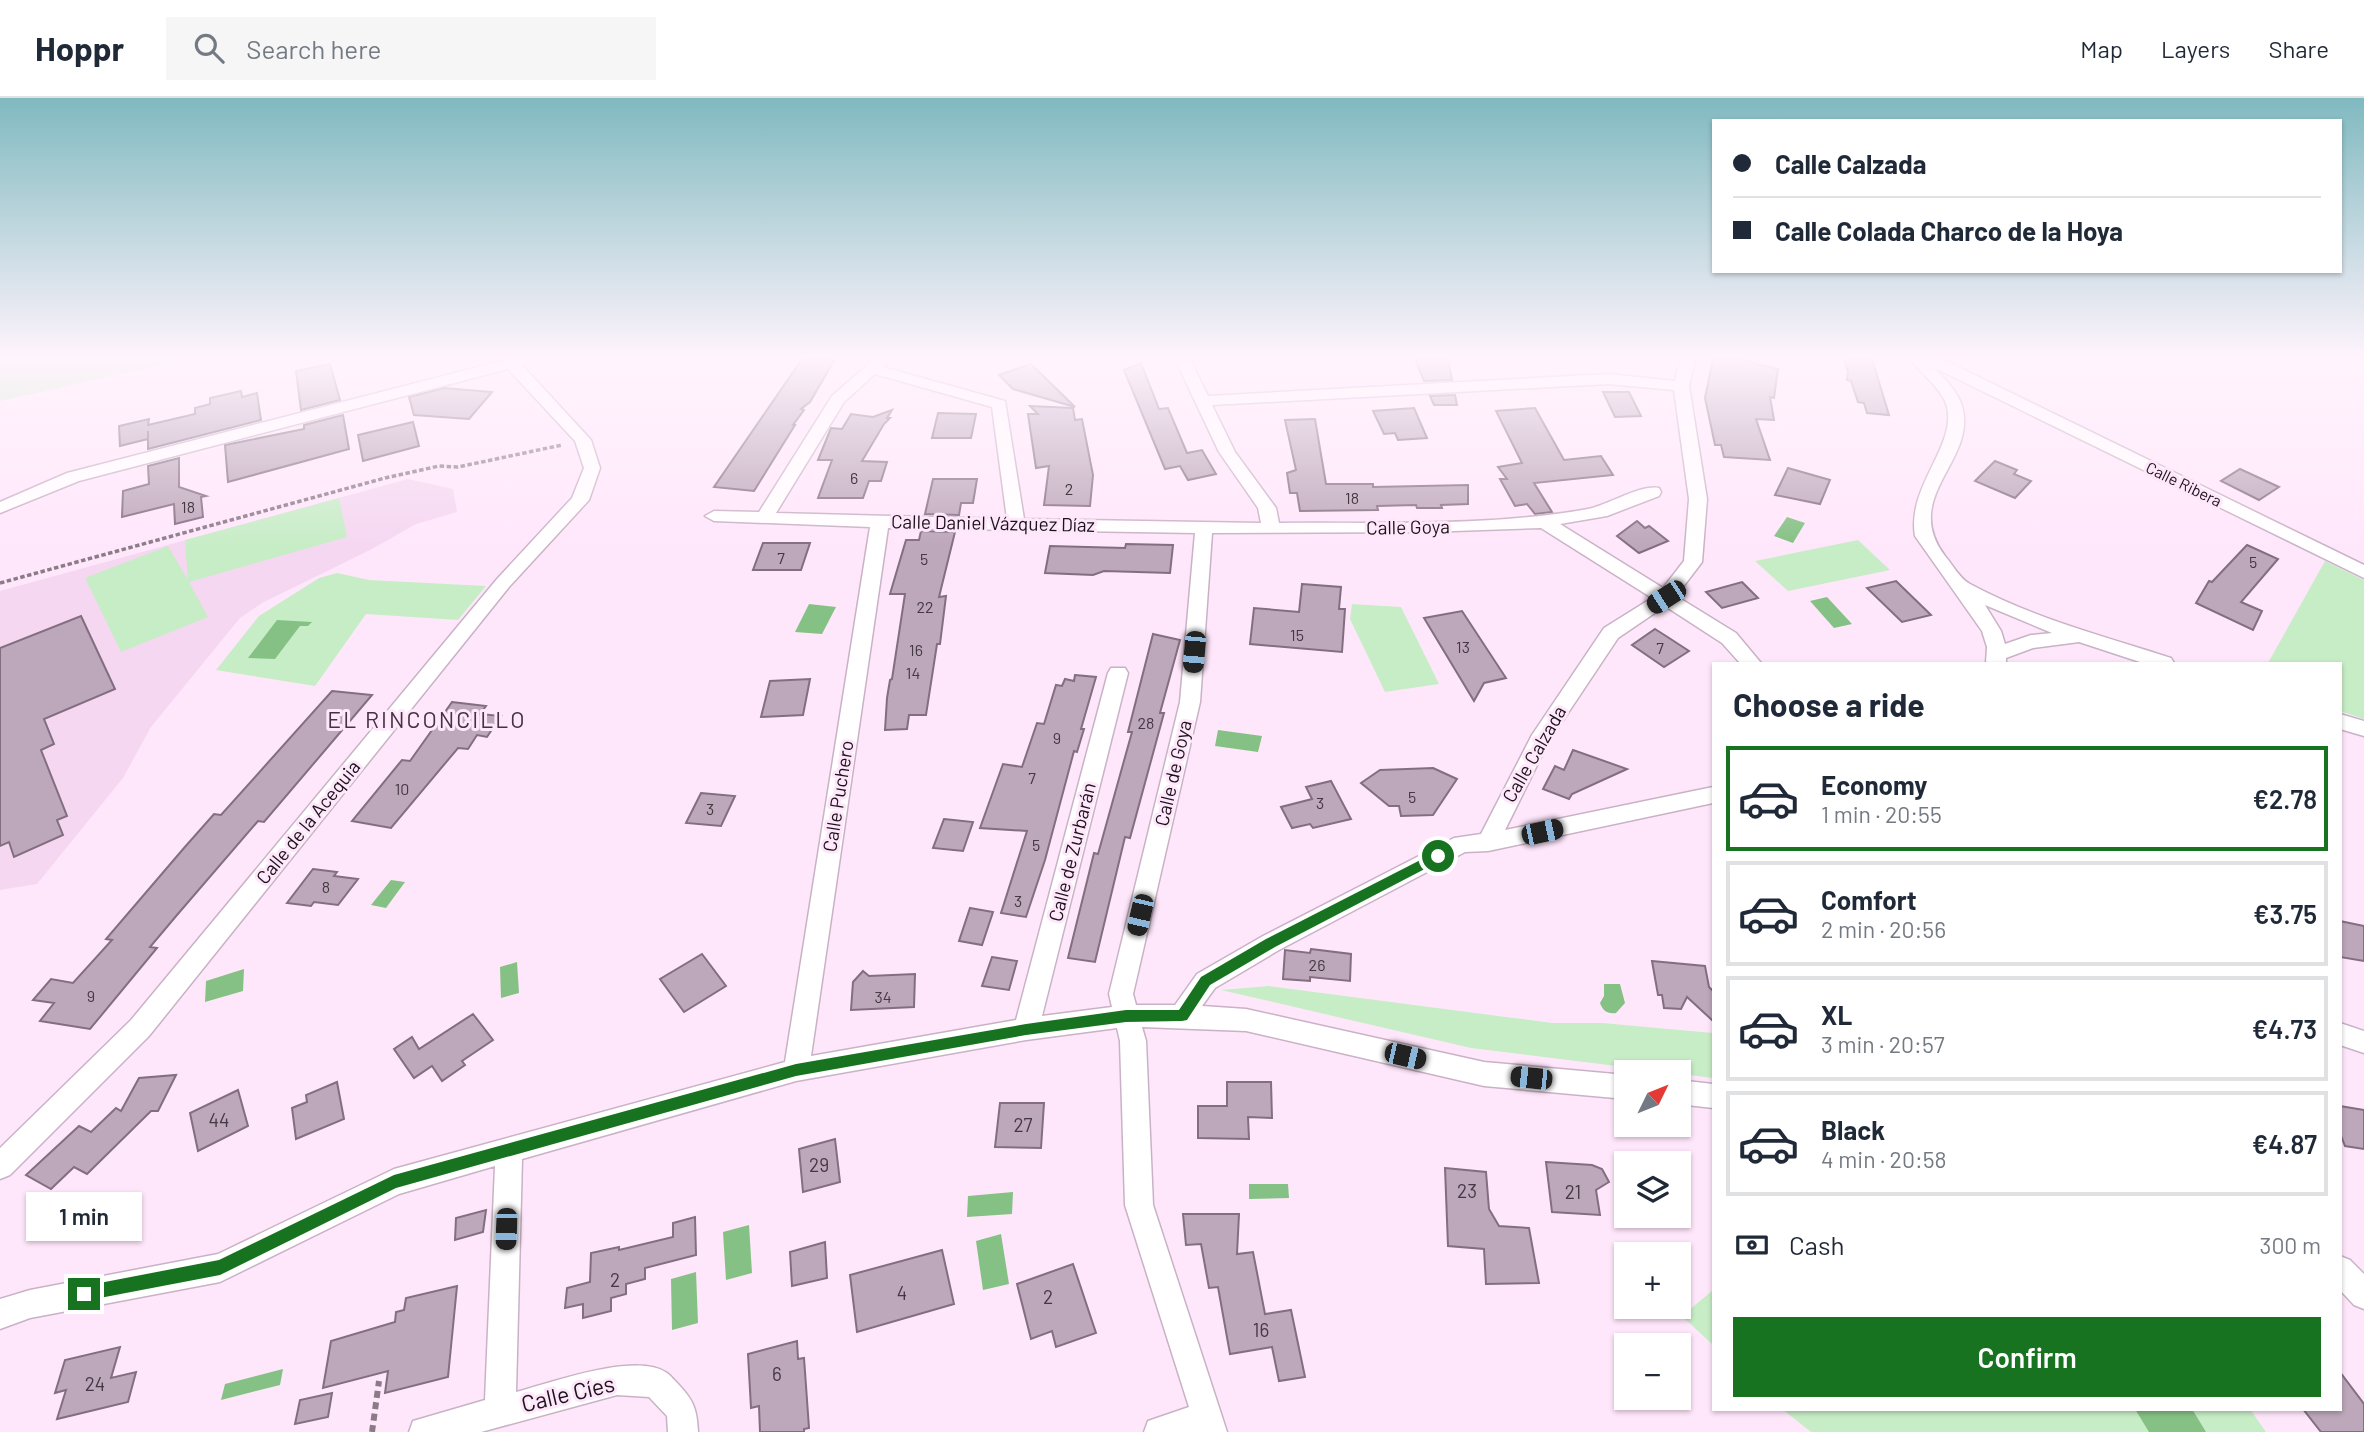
<!DOCTYPE html>
<meta charset="utf-8">
<style>
body{margin:0;font-family:Barlow,sans-serif;background:#f6f6f7;color:#1f2937;height:100vh;display:flex;flex-direction:column;font-size:26px;white-space:nowrap}
*{box-sizing:border-box;margin:0}
p{font-size:23px;color:#747a83}
.icon{flex:none;width:38px;height:38px;fill:none;stroke:currentColor;stroke-width:2;stroke-linecap:round;stroke-linejoin:round}
.map{position:relative;flex:1;overflow:hidden}
.side{position:absolute;left:1712px;top:564px;width:630px;height:749px;display:flex;flex-direction:column;background:#fff;border-radius:0px;box-shadow:0 2px 5px #0004}
.side>*{flex:none}
.hud{position:absolute;left:1712px;top:21px;width:630px;height:154px;border-radius:0px;box-shadow:0 2px 5px #0004;display:grid;align-content:center;height:154px;padding:0 21px;background:#fff}
.needle{width:46px;rotate:47deg}
.tools{position:absolute;left:1614px;top:962px;display:grid;gap:14px}
.tools a{display:grid;place-items:center;width:77px;height:77px;border-radius:0px;background:#fff;box-shadow:0 2px 5px #0004;font-size:35px}
.end{position:absolute;width:32px;height:32px;margin:-16px;border:9px solid #187321;background:#fff;box-shadow:0 0 0 4px #fff}
.from{border-radius:50%}
.bubble{position:absolute;height:49px;border-radius:0px;background:#fff;box-shadow:0 2px 5px #0004;font-size:23px;font-weight:600;line-height:49px;text-align:center}
.car{position:absolute;width:21px;height:42px;margin:-21px -10px;border-radius:9px;box-shadow:0 0 5px 2px #0007;background:linear-gradient(#222 24%,#8ab4d8 0 40%,#222 0 76%,#8ab4d8 0 86%,#222 0)}
.hud b{display:flex;align-items:center;gap:24px;height:66px;font-size:26px}
.hud b+b{border-top:2px solid #e0e1e3}
.hud i{width:18px;height:18px;background:#1f2937}
ul{padding:0;list-style:none}
li{display:flex;align-items:center;gap:21px;height:105px;margin:0 14px 10px;padding:0 7px;border:4px solid #e0e1e3;border-radius:0px}
li div{flex:1}
li b{display:block;font-size:26px}
li em{font-style:normal;font-weight:600}
li.current{border-color:#187321}
li>.icon{width:63px;height:63px;stroke-width:1.5}
h2{padding:0 21px;font-size:32px;line-height:84px}
.pay{display:flex;align-items:center;gap:18px;height:77px;padding:0 21px;font-size:26px}
.pay p{margin-inline-start:auto}
.cta{display:flex;gap:14px;margin-top:auto;padding:14px 21px}
.cta a{flex:1;height:80px;border-radius:0px;background:#187321;color:#fff;font-size:28px;font-weight:600;line-height:80px;text-align:center}
header{display:flex;align-items:center;gap:42px;box-sizing:border-box;height:98px;padding:0 35px;background:#fff;border-bottom:2px solid #e0e1e3}
header strong{font-size:33px}
nav{display:flex;gap:38px;margin-inline-start:auto;font-size:24px}
.search{width:490px;height:63px;background:#f6f6f7;display:flex;align-items:center;gap:18px;box-sizing:border-box;padding:0 24px;border-radius:0px;color:#747a83;font-size:26px}
.map>svg:first-child{display:block}
.built{fill:#f5d7f1}
.green{fill:#c7edc6}
.water{fill:#85c184}
.building{fill:#bda7ba;stroke:#836e80;stroke-width:2}
.lines{fill:none;stroke-linecap:round;stroke-linejoin:round}
.street-casing{stroke:#c9b2c6;stroke-width:3}
.path-far1{stroke:#8b7b88;stroke-width:3.5;stroke-dasharray:4.5 2.5;stroke-linecap:butt}
.path{stroke:#8b7b88;stroke-width:6;stroke-dasharray:7 4.5;stroke-linecap:butt}
.street{fill:#fff;fill-rule:evenodd}
.route{fill:#187321}
.labels{text-anchor:middle;stroke-width:6;stroke-linejoin:round;paint-order:stroke}
.number-label{font-size:16px;fill:#443842}
.far-street-label{font-size:16px;fill:#1b131a;stroke:#ffe7fb}
.street-label{font-size:19px;fill:#1b131a;stroke:#ffe7fb}
.near-number-label{font-size:19px;fill:#443842}
.quarter-label{font-size:23px;letter-spacing:2px;fill:#443141;stroke:#ffe7fb}
.near-street-label{font-size:23px;fill:#1b131a;stroke:#ffe7fb}
</style>
<header>
<strong>Hoppr</strong>
<div class="search"><svg class="icon" aria-label="search" viewBox="0 0 24 24"><circle cx="10" cy="10" r="6"/><path d="M15 15l6 6"/></svg>Search here</div>
<nav><a>Map</a><a>Layers</a><a>Share</a></nav>
</header>
<div class="map">
<svg width="2364" height="1334" viewBox="0 0 2364 1334">
<rect width="100%" height="100%" fill="#ffe7fb"/>
<!-- built -->
<path class="built" d="M408,381L453,391L457,414L416,426L370,452L262,505L240,520L151,629L123,680L37,786L0,792V493Z"/>
<!-- green -->
<g class="green">
<path d="M0,261H189L0,303Z"/>
<path d="M339,400L347,439L189,484L208,519L121,554L85,480L168,448L188,482L185,442Z"/>
<path d="M1858,442L1890,472L1788,493L1755,463Z"/>
<path d="M2325,463L2364,482V621L2340,613V565H2268Z"/>
<path d="M337,475L369,482L486,488L458,522L366,516L315,588L216,572L259,518L319,480Z"/>
<path d="M1352,506L1401,509L1439,586L1385,594L1350,521Z"/>
<path d="M1269,888L1552,925H1602L1713,935V980L1471,950L1221,892Z"/>
<path d="M1713,1192V1247L1682,1218Z"/>
<path d="M1782,1311H2250L2266,1334H1811Z"/>
</g>
<!-- water -->
<g class="water">
<path d="M1787,419L1805,425L1793,445L1774,438Z"/>
<path d="M1827,499L1852,526L1834,530L1810,503Z"/>
<path d="M809,506L836,509L822,536L795,534Z"/>
<path d="M277,522L312,524L308,528H300L275,561L248,560Z"/>
<path d="M1218,632L1262,638L1258,654L1215,648Z"/>
<path d="M391,782L405,784L386,810L371,807Z"/>
<path d="M517,864L519,895L501,900L500,869Z"/>
<path d="M244,871L243,893L205,904L206,883Z"/>
<path d="M1604,886H1620L1625,905L1616,915C1607,916 1603,913 1600,905L1604,898Z"/>
<path d="M1249,1086H1288L1289,1100L1249,1101Z"/>
<path d="M1013,1094L1012,1116L967,1119L968,1098Z"/>
<path d="M749,1127L752,1175L726,1182L723,1134Z"/>
<path d="M1001,1136L1009,1186L983,1192L976,1143Z"/>
<path d="M696,1174L698,1225L672,1232L671,1181Z"/>
<path d="M283,1271L280,1287L221,1302L225,1286Z"/>
<path d="M2135,1311H2192L2206,1334H2149Z"/>
</g>
<!-- building -->
<g class="building">
<path d="M802,261H835L810,304L801,311L804,312L793,327H795L754,393L714,389Z"/>
<path d="M1415,261H1448L1452,282L1424,283Z"/>
<path d="M1713,261H1738L1778,271L1774,300L1770,299L1774,322L1756,321L1770,362L1724,359L1721,347H1715L1705,300Z"/>
<path d="M1844,261H1872L1889,317L1867,315L1864,305L1858,304L1851,283L1847,282L1848,274Z"/>
<path d="M1141,265L1159,311L1168,310L1187,355L1202,352L1216,376L1188,382L1180,368L1165,371L1124,272Z"/>
<path d="M330,266L340,302L301,312L296,273Z"/>
<path d="M1031,266L1075,309L1013,291L999,277Z"/>
<path d="M444,290L492,294L469,321L414,317L409,299Z"/>
<path d="M241,293L242,299L257,295L261,322L148,351V333V341L120,348L119,328L149,321L148,327L195,316V310L210,306V300Z"/>
<path d="M1603,294H1629L1641,318L1615,319Z"/>
<path d="M1455,297L1457,307H1434L1430,298Z"/>
<path d="M1030,308L1073,310L1075,322L1082,321L1093,377L1090,408L1044,407L1049,368L1036,370L1028,316H1038Z"/>
<path d="M1414,310L1427,340L1398,342L1395,335L1384,336L1373,313Z"/>
<path d="M1535,310L1564,362L1601,358L1613,377L1534,385L1552,414L1535,416L1527,406L1515,408L1500,381H1507L1498,369L1522,365L1496,313Z"/>
<path d="M892,312L887,320H890L884,326L862,363L887,364L881,383H869L863,400H818L832,362H818L831,330L842,331L851,316L873,319Z"/>
<path d="M938,315L976,316L971,340H932Z"/>
<path d="M343,317L349,351L228,384L225,347L304,331V327Z"/>
<path d="M1315,321L1326,386H1373V389L1468,387V406L1441,407L1442,410H1417L1416,407L1377,408L1378,412L1300,413L1297,395H1290L1287,375L1296,372L1285,322Z"/>
<path d="M413,324L419,348L363,363L358,337Z"/>
<path d="M179,360V389L206,398L201,399L203,419L175,426L174,406L122,419L123,393L149,386L148,368Z"/>
<path d="M1995,363L2017,372L2014,376L2031,383L2015,400L1975,383Z"/>
<path d="M1788,370L1830,382L1820,406L1775,397Z"/>
<path d="M2240,371L2279,389L2259,402L2221,383Z"/>
<path d="M933,381H977L973,405H961L959,417L925,416Z"/>
<path d="M1637,423L1645,430L1649,428L1668,443L1639,455L1617,438Z"/>
<path d="M921,433L955,434L939,499L946,498L940,546H937L926,617H909L907,631L885,632L887,600L890,582L892,581L905,496H890L906,442H919Z"/>
<path d="M763,445H810L801,472H753Z"/>
<path d="M1126,446L1173,447L1170,475L1104,473L1093,477L1045,475L1050,448L1125,450Z"/>
<path d="M2247,447L2278,461L2241,504L2262,513L2253,532L2196,505L2209,483L2212,484Z"/>
<path d="M1896,483L1931,517L1902,524L1867,490Z"/>
<path d="M1742,484L1758,500L1722,510L1706,494Z"/>
<path d="M1302,486L1341,489L1339,511H1345L1342,554L1250,546L1254,510L1299,514Z"/>
<path d="M1462,513L1506,580L1484,585L1474,603L1424,520Z"/>
<path d="M81,518L115,591L44,621L54,646L41,652L67,718L57,722L63,737L14,759L9,744L0,748V550Z"/>
<path d="M1655,531L1666,538L1689,553L1664,569L1632,547Z"/>
<path d="M1153,536L1180,542L1160,615H1164L1130,740L1125,739L1095,864L1068,860L1094,755L1098,756L1132,634H1128Z"/>
<path d="M1075,577L1096,579L1081,631H1084L1077,654L1074,653L1045,762L1026,819L1001,815L1027,733L980,730L1003,666L1022,669L1037,625L1044,626L1056,587L1062,588L1065,581L1074,583Z"/>
<path d="M810,581L803,617L761,619L770,583Z"/>
<path d="M332,593L372,597L264,724L258,723L177,817L150,849L157,850L90,931L40,923L54,905L33,902L51,881L73,885L112,842L106,841L184,750L214,716L221,717Z"/>
<path d="M452,604L486,608L480,616L501,618L487,639L477,637L468,651L458,650L391,730L352,723L402,662L410,663Z"/>
<path d="M1573,652L1627,671L1572,696L1569,701L1543,691L1555,668L1564,672Z"/>
<path d="M1433,670L1457,681L1433,717L1401,718L1399,708H1389L1361,685L1380,672Z"/>
<path d="M1331,683L1351,721L1313,730L1310,726L1292,730L1281,709L1312,701L1306,689Z"/>
<path d="M701,695L735,698L721,728L686,725Z"/>
<path d="M944,721L973,724L963,753L933,750Z"/>
<path d="M313,771L337,774L334,778L358,781L338,807L314,804L311,808L287,805Z"/>
<path d="M970,810L993,814L982,847L959,843Z"/>
<path d="M2340,823L2364,828V863L2340,859Z"/>
<path d="M1311,851L1351,856L1350,883L1310,879V883L1283,881L1285,852L1310,855Z"/>
<path d="M702,856L726,888L684,914L660,881Z"/>
<path d="M992,859L1017,863L1009,892L982,888Z"/>
<path d="M1652,863L1705,868L1709,889L1713,893V923L1687,899L1681,911L1664,910L1662,897H1658Z"/>
<path d="M863,873L869,878L915,876L914,909L851,912L853,884Z"/>
<path d="M473,916L493,942L462,963L465,967L442,983L432,968L414,980L394,951L412,939L419,951Z"/>
<path d="M176,977L158,1013H151L87,1076L74,1069L51,1091L26,1077L79,1028L91,1034L116,1010L121,1013L139,980Z"/>
<path d="M337,984L344,1021L296,1041L292,1010L307,1004L306,997Z"/>
<path d="M1227,984H1271L1272,1020L1248,1019L1249,1041L1198,1040V1008H1227Z"/>
<path d="M238,992L248,1028L198,1053L190,1015Z"/>
<path d="M1000,1005H1044L1041,1050L995,1049Z"/>
<path d="M2340,1008L2364,1012V1051L2345,1048L2340,1035Z"/>
<path d="M835,1041L840,1084L803,1094L799,1051Z"/>
<path d="M1546,1064L1592,1067L1602,1071L1609,1084L1596,1092L1600,1117L1552,1114Z"/>
<path d="M1445,1070L1486,1074L1489,1111L1499,1128L1529,1130L1539,1185L1486,1186L1484,1151L1448,1148Z"/>
<path d="M486,1112L483,1134L455,1142L456,1120Z"/>
<path d="M1183,1116H1239L1237,1156L1253,1154L1265,1216L1291,1212L1305,1279L1279,1283L1272,1249L1230,1256L1218,1189L1209,1190L1201,1146L1186,1147Z"/>
<path d="M695,1119L696,1157L645,1170V1181L626,1186V1196L611,1200V1213L583,1220V1206L565,1210L567,1190L590,1184L591,1155L619,1149V1152L673,1139V1125Z"/>
<path d="M825,1144L827,1180L792,1188L790,1154Z"/>
<path d="M942,1152L954,1206L857,1234L850,1177Z"/>
<path d="M1073,1166L1096,1235L1056,1249L1052,1233L1031,1241L1017,1186Z"/>
<path d="M457,1188L448,1279L385,1295L388,1273L323,1290L331,1243L395,1224L396,1214L404,1212L406,1200Z"/>
<path d="M797,1243L798,1261L804,1260L809,1330L804,1331V1334H760L759,1308L751,1310L748,1256Z"/>
<path d="M120,1249L111,1280L136,1274L128,1304L57,1321L66,1292L55,1295L65,1262Z"/>
<path d="M2340,1274L2364,1306V1334H2321L2303,1311H2340Z"/>
<path d="M332,1295L328,1319L295,1326L300,1302Z"/>
</g>
<g class="lines">
<defs>
<g id="street">
<path d="M509,261H535L522,267L591,342L600,370L589,402L509,489L149,938L10,1077L0,1081V1050L131,922L497,481L572,400L584,370L575,343L508,271L79,383L0,415V404L67,375Z"/>
<path d="M874,261H887L883,269L1005,303L1024,421L1261,425L1258,410L1219,354L1175,261H1190L1208,298L1608,276L1675,283L1680,261H1695L1689,288L1707,401L1702,464L1676,498L1736,535L1761,565H1740L1722,545L1665,508L1618,540L1548,645L1505,732L1713,689V705L1488,753L1465,754L1279,852L1215,890L1202,908L1246,911L1484,964L1626,977V1001L1484,988L1246,933L1142,929L1146,943L1153,1107L1227,1334H1144L1148,1323L1189,1309L1125,1107L1120,943L1117,930L1026,942L796,983L522,1061L516,1294C550,1285 637,1253 667,1275C671,1278 675,1283 679,1287C694,1303 697,1312 698,1334H668L667,1318L649,1299L617,1297L481,1334H409L413,1323L485,1302L495,1068L399,1096L220,1184L30,1220L0,1231V1201L30,1192L218,1156L394,1071L785,964L870,429L714,423L705,418L714,413L759,414L832,298ZM875,276L992,309L1007,421L776,415L844,304ZM1608,286L1674,292L1689,401L1684,463L1663,490L1560,426L1607,418L1659,398L1661,394L1659,390C1641,386 1608,407 1588,411C1487,429 1381,424 1279,425L1276,410L1235,354L1212,307ZM888,430L1195,435L1180,604L1109,896L1112,909L1042,918L1128,575L1125,570H1111L1108,575L1016,922L811,958ZM1541,430L1652,500L1604,530L1532,637L1481,736L1454,740L1263,838L1197,876L1175,907H1136L1133,896L1200,604L1212,435L1426,434Z"/>
<path d="M1910,261H1942L2364,467V480L1933,269C1944,280 1957,292 1962,308C1978,363 1900,398 1945,458C1952,466 1960,481 1970,486C2033,520 2103,538 2171,560L2174,565H2143L2079,544L2033,550L2006,560V565H1986L1987,549L1982,533L1915,438C1906,386 1962,344 1945,303C1937,286 1921,276 1910,261ZM1985,507L2052,535L2031,537L2005,546L2001,533Z"/>
<path d="M2340,616L2364,623V638L2340,631Z"/>
<path d="M2340,925L2364,933V955L2340,947Z"/>
<path d="M1678,982L1713,986V1010L1678,1006Z"/>
<path d="M2340,1158L2350,1162L2364,1176V1211L2354,1207L2340,1192Z"/>
</g>
</defs>
<!-- street casing -->
<use href="#street" class="street-casing"/>
<!-- path-far1 -->
<path class="path-far1" d="M0,485L385,380L439,368L458,369L562,347"/>
<!-- path -->
<path class="path" d="M372,1334L379,1283"/>
<!-- street -->
<use href="#street" class="street"/>
</g>
<!-- sky -->
<linearGradient id="sky" x2="0" y2="1"><stop stop-color="#80b9c0"/><stop offset="0.58" stop-color="#fff4fd"/><stop offset="1" stop-color="#fff4fd" stop-opacity="0"/></linearGradient>
<rect width="2364" height="448" fill="url(#sky)"/>
<!-- route -->
<path class="route" d="M1438,753L1444,758L1442,762L1275,849L1210,887L1187,922L1182,923L1126,924L1026,937L796,978L396,1090L220,1177L84,1203L79,1201L76,1196L79,1190L84,1188L219,1162L394,1077L796,966L1026,926L1126,912H1179L1201,879L1266,841Z"/>
<g class="labels">
<!-- number labels -->
<g class="number-label">
<text x="854" y="386">6</text>
<text x="1069" y="397">2</text>
<text x="1352" y="406">18</text>
<text x="188" y="415">18</text>
<text x="781" y="466">7</text>
<text x="924" y="467">5</text>
<text x="2253" y="470">5</text>
<text x="925" y="515">22</text>
<text x="1297" y="543">15</text>
<text x="1463" y="555">13</text>
<text x="1660" y="556">7</text>
<text x="916" y="558">16</text>
<text x="913" y="581">14</text>
<text x="1146" y="631">28</text>
<text x="1057" y="646">9</text>
<text x="1032" y="686">7</text>
<text x="402" y="697">10</text>
<text x="1412" y="705">5</text>
<text x="1320" y="711">3</text>
<text x="710" y="717">3</text>
<text x="1036" y="753">5</text>
<text x="326" y="795">8</text>
<text x="1018" y="809">3</text>
<text x="1317" y="873">26</text>
<text x="91" y="904">9</text>
<text x="883" y="905">34</text>
</g>
<!-- far-street labels -->
<g class="far-street-label">
<text transform="translate(2184 386) rotate(26)" y="6">Calle Ribera</text>
</g>
<!-- street labels -->
<g class="street-label">
<text transform="translate(993 425) rotate(1)" y="7">Calle Daniel Vázquez Díaz</text>
<text transform="translate(1408 429) rotate(-1)" y="7">Calle Goya</text>
<text transform="translate(1534 656) rotate(-60)" y="7">Calle Calzada</text>
<text transform="translate(1173 675) rotate(-77)" y="7">Calle de Goya</text>
<text transform="translate(838 698) rotate(-81)" y="7">Calle Puchero</text>
<text transform="translate(308 724) rotate(-51)" y="7">Calle de la Acequia</text>
<text transform="translate(1072 754) rotate(-76)" y="7">Calle de Zurbarán</text>
</g>
<!-- near-number labels -->
<g class="near-number-label">
<text x="219" y="1029">44</text>
<text x="1023" y="1034">27</text>
<text x="819" y="1074">29</text>
<text x="1467" y="1100">23</text>
<text x="1573" y="1101">21</text>
<text x="615" y="1189">2</text>
<text x="902" y="1202">4</text>
<text x="1048" y="1206">2</text>
<text x="1261" y="1239">16</text>
<text x="777" y="1283">6</text>
<text x="95" y="1293">24</text>
</g>
<!-- quarter labels -->
<g class="quarter-label">
<text x="427" y="630">EL RINCONCILLO</text>
</g>
<!-- near-street labels -->
<g class="near-street-label">
<text transform="translate(568 1296) rotate(-13)" y="8">Calle Cíes</text>
</g>
</g>
</svg>
<div class="tools">
<a><svg class="needle" viewBox="-14 -14 28 28"><path d="M0-13l5 13h-10z" fill="#e53935"/><path d="M0 13l5-13h-10z" fill="#747a83"/></svg></a>
<a><svg class="icon" aria-label="layers" viewBox="0 0 24 24"><path d="M12 4l9 5-9 5-9-5zM3 14l9 5 9-5"/></svg></a>
<a>+</a>
<a>−</a>
</div>
<i class="end from" style="left:1438px;top:758px"></i>
<i class="end" style="left:84px;top:1196px"></i>
<div class="bubble" style="left:26px;top:1094px;width:116px">1 min</div>
<i class="car" style="left:1666px;top:499px;rotate:237deg"></i>
<i class="car" style="left:1194px;top:554px;rotate:185deg"></i>
<i class="car" style="left:1542px;top:734px;rotate:78deg"></i>
<i class="car" style="left:1140px;top:817px;rotate:193deg"></i>
<i class="car" style="left:1405px;top:958px;rotate:103deg"></i>
<i class="car" style="left:1531px;top:980px;rotate:276deg"></i>
<i class="car" style="left:506px;top:1131px;rotate:182deg"></i>
<div class="hud">
<b><i class="from"></i>Calle Calzada</b>
<b><i></i>Calle Colada Charco de la Hoya</b>
</div>
<section class="side">
<h2>Choose a ride</h2>
<ul>
<li class="current"><svg class="icon" aria-label="car" viewBox="0 0 24 24"><path d="M5 17H2v-5l4-1 3-4h7l3 4 3 1v5h-3M9 17h6M6 11h13"/><circle cx="7" cy="17" r="2"/><circle cx="17" cy="17" r="2"/></svg><div><b>Economy</b><p>1 min · 20:55</p></div><em>€2.78</em></li>
<li><svg class="icon" aria-label="car" viewBox="0 0 24 24"><path d="M5 17H2v-5l4-1 3-4h7l3 4 3 1v5h-3M9 17h6M6 11h13"/><circle cx="7" cy="17" r="2"/><circle cx="17" cy="17" r="2"/></svg><div><b>Comfort</b><p>2 min · 20:56</p></div><em>€3.75</em></li>
<li><svg class="icon" aria-label="car" viewBox="0 0 24 24"><path d="M5 17H2v-5l4-1 3-4h7l3 4 3 1v5h-3M9 17h6M6 11h13"/><circle cx="7" cy="17" r="2"/><circle cx="17" cy="17" r="2"/></svg><div><b>XL</b><p>3 min · 20:57</p></div><em>€4.73</em></li>
<li><svg class="icon" aria-label="car" viewBox="0 0 24 24"><path d="M5 17H2v-5l4-1 3-4h7l3 4 3 1v5h-3M9 17h6M6 11h13"/><circle cx="7" cy="17" r="2"/><circle cx="17" cy="17" r="2"/></svg><div><b>Black</b><p>4 min · 20:58</p></div><em>€4.87</em></li>
</ul>
<div class="pay"><svg class="icon" aria-label="cash" viewBox="0 0 24 24"><path d="M3 7h18v10H3z"/><circle cx="12" cy="12" r="2"/></svg>Cash<p>300 m</p></div>
<div class="cta"><a>Confirm</a></div>
</section>
</div>
